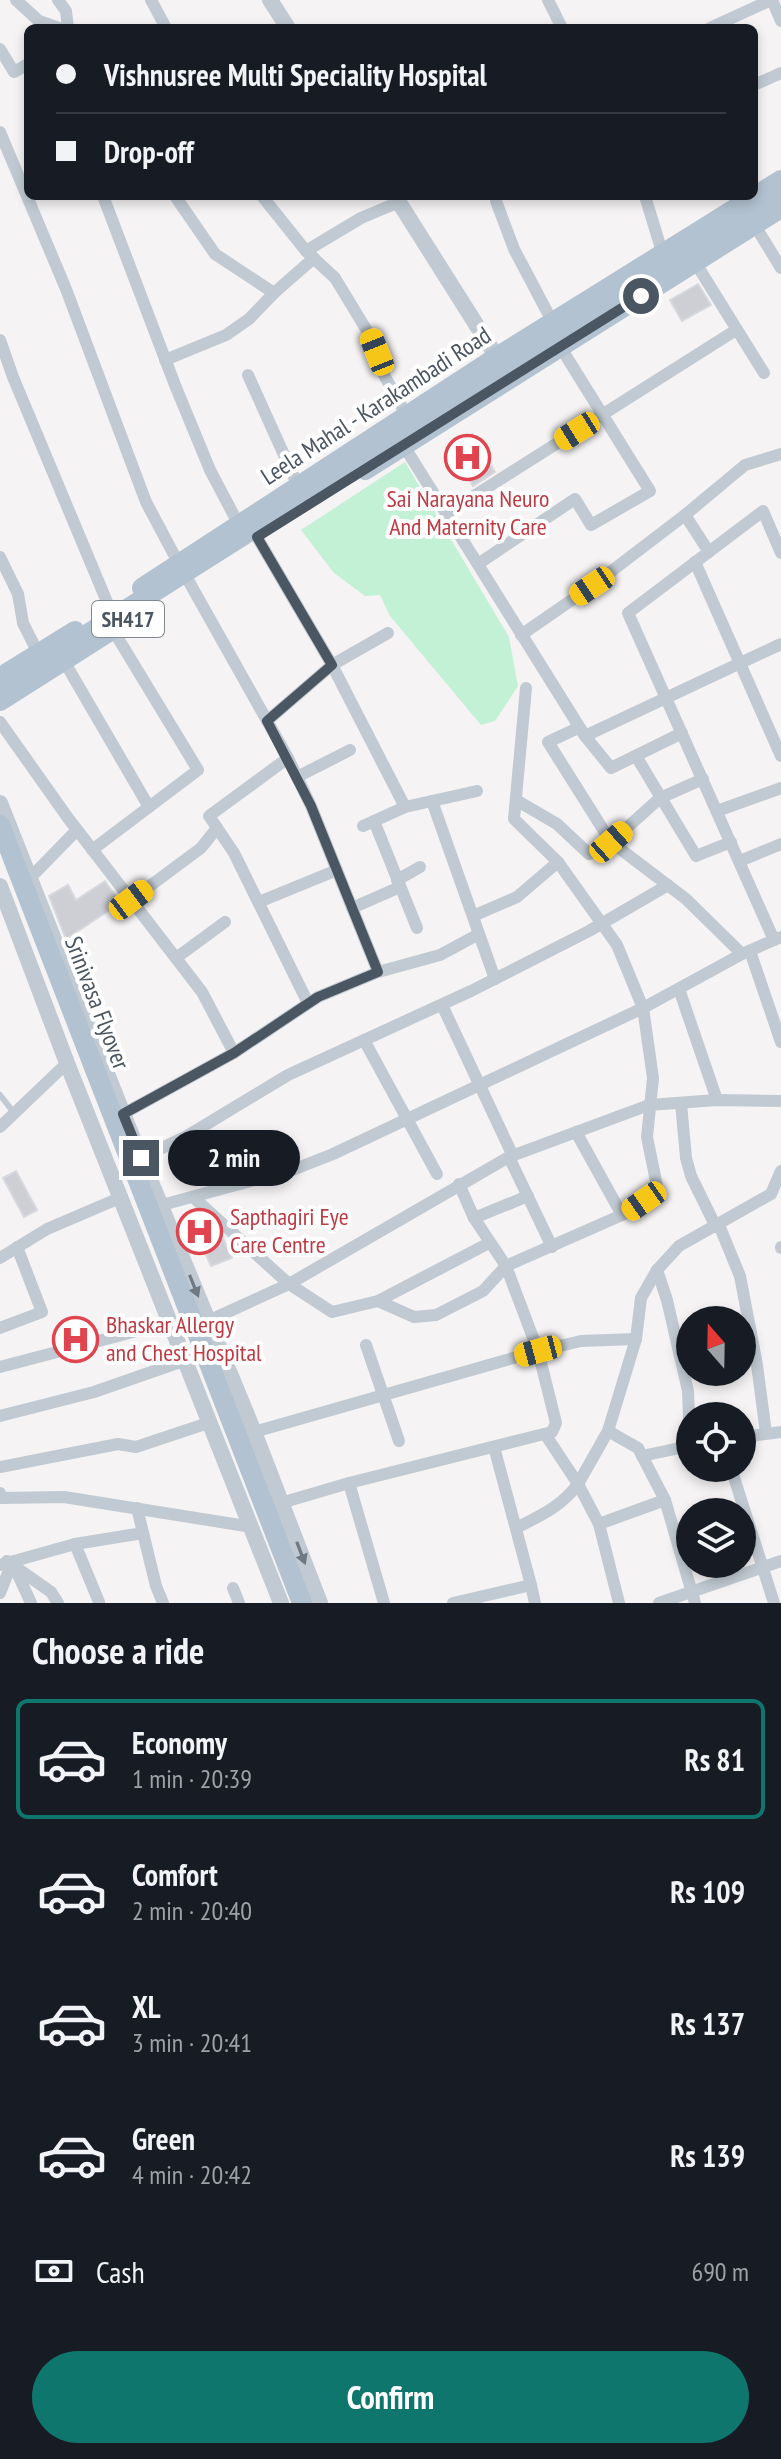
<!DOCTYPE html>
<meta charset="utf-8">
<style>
body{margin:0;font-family:"PT Sans Narrow",sans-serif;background:#20242c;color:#f1f3f6;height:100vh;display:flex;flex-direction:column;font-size:30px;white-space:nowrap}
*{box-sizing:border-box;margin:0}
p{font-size:26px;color:#9ea1a6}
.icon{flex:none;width:44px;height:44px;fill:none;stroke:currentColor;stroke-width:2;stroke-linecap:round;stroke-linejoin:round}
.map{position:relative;height:1603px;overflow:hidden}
.panel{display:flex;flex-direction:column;background:#171b24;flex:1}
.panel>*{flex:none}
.guide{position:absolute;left:24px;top:24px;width:734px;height:176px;border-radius:12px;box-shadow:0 4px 12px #0003;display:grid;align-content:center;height:176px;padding:0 32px;background:#171b24}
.needle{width:52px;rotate:340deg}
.fabs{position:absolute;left:676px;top:1306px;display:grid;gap:16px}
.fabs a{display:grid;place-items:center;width:80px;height:80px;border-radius:50%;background:#171b24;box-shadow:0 4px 12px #0003;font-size:40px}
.end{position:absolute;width:36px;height:36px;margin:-18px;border:10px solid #4a5661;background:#fff;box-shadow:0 0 0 4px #fff}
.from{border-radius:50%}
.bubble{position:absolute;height:56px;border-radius:28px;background:#171b24;box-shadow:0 4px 12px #0003;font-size:26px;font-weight:800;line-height:56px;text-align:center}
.car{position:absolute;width:24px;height:48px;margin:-24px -12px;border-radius:10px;box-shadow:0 0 6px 2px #0007;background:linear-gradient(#f5c518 24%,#345 0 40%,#f5c518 0 76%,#345 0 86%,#f5c518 0)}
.guide b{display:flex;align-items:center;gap:28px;height:76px;font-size:30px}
.guide b+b{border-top:2px solid #363941}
.guide i{width:20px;height:20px;background:#f1f3f6}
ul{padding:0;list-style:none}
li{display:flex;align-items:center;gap:24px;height:120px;margin:0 16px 12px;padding:0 16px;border:4px solid transparent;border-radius:12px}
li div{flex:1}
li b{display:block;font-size:30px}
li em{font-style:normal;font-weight:800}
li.selected{border-color:#0f766e}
li>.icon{width:72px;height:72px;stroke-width:1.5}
h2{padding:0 32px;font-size:36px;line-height:96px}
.pay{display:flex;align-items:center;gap:20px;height:88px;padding:0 32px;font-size:30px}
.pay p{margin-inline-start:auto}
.button{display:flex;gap:16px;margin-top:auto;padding:16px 32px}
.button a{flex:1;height:92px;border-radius:48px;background:#0f766e;color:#fff;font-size:32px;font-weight:800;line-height:92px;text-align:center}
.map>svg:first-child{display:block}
.green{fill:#c3f1d5}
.building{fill:#cdcfd5;stroke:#d7d9de;stroke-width:2}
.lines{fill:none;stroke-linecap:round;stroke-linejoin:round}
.service{stroke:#c1cad2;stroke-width:6}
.minor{stroke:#c1cad2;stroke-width:12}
.tertiary{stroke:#c1cad2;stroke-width:16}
.primary{stroke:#b3c2d1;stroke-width:20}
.primary-bridge{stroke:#b3c2d1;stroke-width:20}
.oneway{fill:#6e7983}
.route{stroke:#4a5661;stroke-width:10}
.labels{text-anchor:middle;stroke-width:8;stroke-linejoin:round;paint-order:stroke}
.shield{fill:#fff;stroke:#808990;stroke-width:2}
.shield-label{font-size:22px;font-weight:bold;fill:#4a5661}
.street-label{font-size:24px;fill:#4a5661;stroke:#fff}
.health-label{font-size:24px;fill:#be3a42;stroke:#fff;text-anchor:start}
</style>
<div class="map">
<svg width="781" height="1603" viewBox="0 0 781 1603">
<rect width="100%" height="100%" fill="#f5f3f3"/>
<!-- green -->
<path class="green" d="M405,462L509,637L518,686L495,721L481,725L390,616L380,595L365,596L334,573L301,530Z"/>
<!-- building -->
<g class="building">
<path d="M698,284L711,305L682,321L670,300Z"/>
<path d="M472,434L495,472L473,486L450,447Z"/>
<path d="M105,881L120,903L66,939L49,896L68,885L76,900Z"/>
<path d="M16,1171L37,1210L24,1217L3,1178Z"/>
<path d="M207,1222L222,1236L232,1258L211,1266L194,1228Z"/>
<path d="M78,1330L81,1336L61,1342L59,1337Z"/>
</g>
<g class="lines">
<!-- service -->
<path class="service" d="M0,1095L15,1114"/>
<!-- minor -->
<g class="minor">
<path d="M16,0L39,21L59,28"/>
<path d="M58,0L66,11L68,28"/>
<path d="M151,0L166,28"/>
<path d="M548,0L562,28"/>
<path d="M772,0L781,21"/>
<path d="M710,28L771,0"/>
<path d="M0,49L14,72L28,64"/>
<path d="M754,85L781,73"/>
<path d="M0,132L66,289L146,502L179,564"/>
<path d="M103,196L175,385L210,470L239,525"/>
<path d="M175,196L215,254L274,293"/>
<path d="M262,196L306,251L335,278L369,334L384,375L407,416"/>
<path d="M645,196L663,255"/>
<path d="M496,201L514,249L553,323"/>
<path d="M754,224L781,268"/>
<path d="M306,251L361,218L399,202"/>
<path d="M695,262L764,373"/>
<path d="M0,340L13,377L110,609"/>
<path d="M165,360L226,335L249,319L274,293L314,258"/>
<path d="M248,375L299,488"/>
<path d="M404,446L585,736L781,644"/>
<path d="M447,513L736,330"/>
<path d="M685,515L709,552"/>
<path d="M257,537L332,665L405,807"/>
<path d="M0,557L18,594L23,623L38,653"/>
<path d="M695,562L781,756"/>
<path d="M478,564L575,499L591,525L650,491L561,348"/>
<path d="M188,580L288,758L311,806L378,972"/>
<path d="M521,635L592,586L685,515L745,465L781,454"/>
<path d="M64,661L149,807"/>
<path d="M267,721L332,665L388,633"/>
<path d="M0,722L68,818L202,992L234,1053"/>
<path d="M578,728L548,742L611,842L686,899L742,954"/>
<path d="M585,736L611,768L682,733"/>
<path d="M636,756L696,856L731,842"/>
<path d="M288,758L209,816L234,853L308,1003"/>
<path d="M297,777L350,750"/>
<path d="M516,800L557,824L589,854L611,842L660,798L703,779"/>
<path d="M432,801L495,979"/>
<path d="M717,811L781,788"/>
<path d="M374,821L417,928"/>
<path d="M363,826L405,807L477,791"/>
<path d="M92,850L198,770L113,630"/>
<path d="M740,861L781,844"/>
<path d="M31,877L77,830"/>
<path d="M397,880L420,867"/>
<path d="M131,900L201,848L217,828"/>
<path d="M259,902L337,870"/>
<path d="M352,908L400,887"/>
<path d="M473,916L517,897L558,862"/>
<path d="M774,940L628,613L763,511L781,553"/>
<path d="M750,951L781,1042"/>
<path d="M176,958L225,922"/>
<path d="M679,989L717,1100"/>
<path d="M442,1005L513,1156"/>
<path d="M364,1040L437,1174"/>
<path d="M681,1103L686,1158L691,1176L716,1227"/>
<path d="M123,1114L234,1053L318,997L378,972L440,955L479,934"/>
<path d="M0,1127L67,1063"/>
<path d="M576,1132L622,1215"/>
<path d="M509,1157L552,1247"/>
<path d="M141,1158L187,1136L288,1075L471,991L589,931L668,885"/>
<path d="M193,1197L289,1284L332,1312L378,1301L489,1243"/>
<path d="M162,1205L295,1169L333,1154L643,1008L742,954L781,937"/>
<path d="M474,1218L528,1196"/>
<path d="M719,1225L740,1276L757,1365L766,1433"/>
<path d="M781,1247V1248"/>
<path d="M0,1258L47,1229L122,1197"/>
<path d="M657,1270L667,1300L688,1391L690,1445"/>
<path d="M378,1301L414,1317L436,1315L483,1291L506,1266L631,1211L658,1191L647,1137L653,1078L643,1008L617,945L558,862L514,819L526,688"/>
<path d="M208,1321L289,1284L509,1157L649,1105L717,1100L781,1101"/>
<path d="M0,1328L42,1312L17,1247"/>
<path d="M366,1345L399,1441"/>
<path d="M0,1367L171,1322"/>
<path d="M0,1416L94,1392L186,1360"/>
<path d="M608,1431L578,1484L599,1524L619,1603"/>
<path d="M254,1432L538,1351L581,1341L636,1339"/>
<path d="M742,1437L781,1432"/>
<path d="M494,1447L531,1585"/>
<path d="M642,1456L689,1446"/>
<path d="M0,1467L118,1444L136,1447L211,1422"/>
<path d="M731,1468L774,1603"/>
<path d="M349,1483L384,1603"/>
<path d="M0,1493L1,1498L64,1497L252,1527"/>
<path d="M665,1500L695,1603"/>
<path d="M281,1503L349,1483L552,1432L556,1423L538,1351L506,1266L474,1218L459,1184"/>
<path d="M137,1508L156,1586L163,1603"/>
<path d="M599,1524L665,1500L638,1448L608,1431L636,1339L641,1298L657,1270L679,1246L771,1194L781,1171"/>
<path d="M516,1528C540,1516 562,1506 578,1484L545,1434"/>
<path d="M75,1544L99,1602"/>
<path d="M7,1561L51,1592L58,1603"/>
<path d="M0,1565L75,1544L143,1533"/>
<path d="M14,1566L31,1603"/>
<path d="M233,1588L239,1603"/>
<path d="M0,1593L12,1563"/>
<path d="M453,1603L531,1585L535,1603"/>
<path d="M659,1603L781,1561"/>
</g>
<!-- tertiary -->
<g class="tertiary">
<path d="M270,0L288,28"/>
<path d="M395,196L503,367"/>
<path d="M0,803L123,1114L254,1432L320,1603"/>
<path d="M0,886L67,1063L281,1603"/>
</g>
<!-- primary -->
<g class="primary">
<path d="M365,470L781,208"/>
<path d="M142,588L497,357L781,180"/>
<path d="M7,673L75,631"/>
<path d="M0,701L118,626"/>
<path d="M0,825L302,1603"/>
</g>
<!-- primary-bridge -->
<path class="primary-bridge" d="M0,685L37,666L781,195"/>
</g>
<!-- one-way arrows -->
<defs><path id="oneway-solid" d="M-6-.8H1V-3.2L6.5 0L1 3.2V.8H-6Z" transform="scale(2)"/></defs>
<g class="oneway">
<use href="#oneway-solid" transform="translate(194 1286) rotate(68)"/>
<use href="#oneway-solid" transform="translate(301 1553) rotate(69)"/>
</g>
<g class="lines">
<!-- route -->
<path class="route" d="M141,1158L123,1114L234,1053L318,997L378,972L311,806L267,721L332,665L257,537L641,296"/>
</g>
<!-- icons -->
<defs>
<symbol id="hospital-ring" viewBox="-11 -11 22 22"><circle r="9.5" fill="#fff" stroke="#e0444e" stroke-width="1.5"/><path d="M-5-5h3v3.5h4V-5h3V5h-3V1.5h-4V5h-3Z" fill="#e0444e"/></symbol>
</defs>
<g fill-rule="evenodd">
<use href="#hospital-ring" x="442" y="432" width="51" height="51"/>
<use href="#hospital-ring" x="174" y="1206" width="51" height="51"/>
<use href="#hospital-ring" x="50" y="1314" width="51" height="51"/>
</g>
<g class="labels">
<!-- shield labels -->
<rect class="shield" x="92" y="601" width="72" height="36" rx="6"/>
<g class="shield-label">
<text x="128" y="627">SH417</text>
</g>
<!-- street labels -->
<g class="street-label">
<text transform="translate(376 406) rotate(-33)" y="8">Leela Mahal - Karakambadi Road</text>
<text transform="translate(97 1003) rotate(69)" y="8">Srinivasa Flyover</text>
</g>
<!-- health labels -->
<g class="health-label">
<text x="468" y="507" text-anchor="middle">Sai Narayana Neuro<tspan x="468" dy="28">And Maternity Care</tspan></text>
<text x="230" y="1225">Sapthagiri Eye<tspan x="230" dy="28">Care Centre</tspan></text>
<text x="106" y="1333">Bhaskar Allergy<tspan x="106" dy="28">and Chest Hospital</tspan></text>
</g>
</g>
</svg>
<div class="fabs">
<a><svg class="needle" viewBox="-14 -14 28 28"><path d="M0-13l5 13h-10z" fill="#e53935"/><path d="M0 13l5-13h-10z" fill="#9ea1a6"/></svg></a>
<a><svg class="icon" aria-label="locate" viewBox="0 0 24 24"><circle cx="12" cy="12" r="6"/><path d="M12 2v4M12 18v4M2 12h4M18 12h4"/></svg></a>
<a><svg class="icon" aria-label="layers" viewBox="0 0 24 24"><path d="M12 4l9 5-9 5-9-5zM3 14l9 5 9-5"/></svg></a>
</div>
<i class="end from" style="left:641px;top:296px"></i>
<i class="end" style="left:141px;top:1158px"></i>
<div class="bubble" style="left:168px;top:1130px;width:132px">2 min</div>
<i class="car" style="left:377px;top:352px;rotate:338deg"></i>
<i class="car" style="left:577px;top:431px;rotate:238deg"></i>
<i class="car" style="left:592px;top:586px;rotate:236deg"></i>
<i class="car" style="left:611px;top:842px;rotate:48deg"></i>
<i class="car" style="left:131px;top:900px;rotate:53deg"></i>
<i class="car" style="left:644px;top:1201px;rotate:235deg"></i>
<i class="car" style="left:538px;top:1351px;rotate:255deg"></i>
<div class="guide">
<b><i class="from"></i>Vishnusree Multi Speciality Hospital</b>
<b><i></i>Drop-off</b>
</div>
</div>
<section class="panel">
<h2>Choose a ride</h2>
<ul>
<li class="selected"><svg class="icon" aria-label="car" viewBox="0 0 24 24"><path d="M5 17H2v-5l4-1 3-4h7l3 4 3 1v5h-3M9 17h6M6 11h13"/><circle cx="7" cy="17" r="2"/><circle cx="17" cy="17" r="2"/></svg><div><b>Economy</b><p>1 min · 20:39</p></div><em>Rs 81</em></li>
<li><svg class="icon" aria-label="car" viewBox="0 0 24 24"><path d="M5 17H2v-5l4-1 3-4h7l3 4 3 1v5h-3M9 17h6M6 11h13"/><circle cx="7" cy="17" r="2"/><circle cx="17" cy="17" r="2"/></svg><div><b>Comfort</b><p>2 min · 20:40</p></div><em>Rs 109</em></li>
<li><svg class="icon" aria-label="car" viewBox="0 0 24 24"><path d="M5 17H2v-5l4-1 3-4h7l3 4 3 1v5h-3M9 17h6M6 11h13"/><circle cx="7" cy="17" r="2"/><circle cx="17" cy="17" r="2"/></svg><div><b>XL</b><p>3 min · 20:41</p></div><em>Rs 137</em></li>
<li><svg class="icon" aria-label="car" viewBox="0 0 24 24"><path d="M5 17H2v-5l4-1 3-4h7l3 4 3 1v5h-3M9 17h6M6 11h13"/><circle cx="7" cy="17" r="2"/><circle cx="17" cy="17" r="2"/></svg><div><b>Green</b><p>4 min · 20:42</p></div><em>Rs 139</em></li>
</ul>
<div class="pay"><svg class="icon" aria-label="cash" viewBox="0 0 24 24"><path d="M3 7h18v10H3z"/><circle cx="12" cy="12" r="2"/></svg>Cash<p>690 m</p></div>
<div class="button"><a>Confirm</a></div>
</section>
